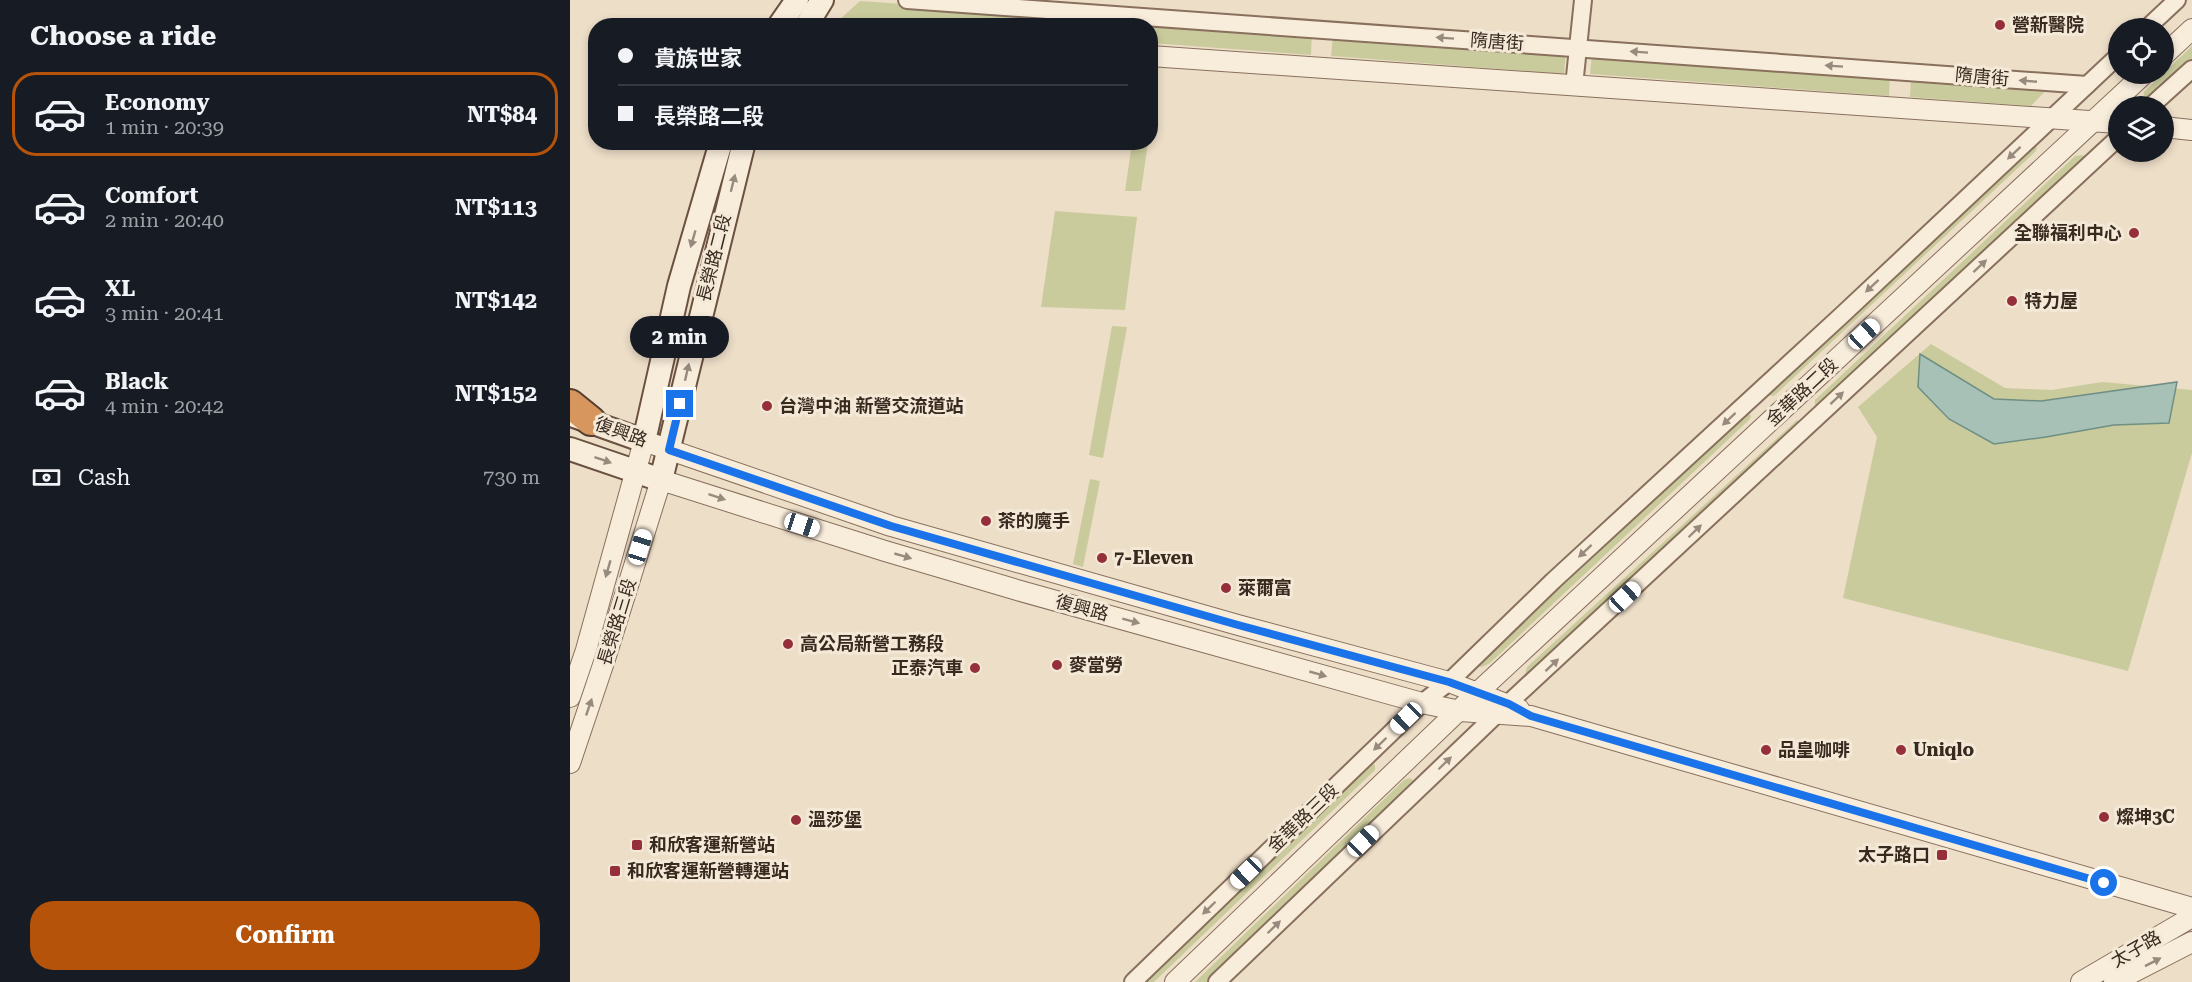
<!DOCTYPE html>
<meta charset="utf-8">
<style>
body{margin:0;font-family:"Roboto Serif","Noto Sans TC",serif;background:#20242c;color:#f1f3f6;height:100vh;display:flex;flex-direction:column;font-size:22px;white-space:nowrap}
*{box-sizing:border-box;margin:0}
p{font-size:20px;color:#9ea1a6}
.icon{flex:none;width:33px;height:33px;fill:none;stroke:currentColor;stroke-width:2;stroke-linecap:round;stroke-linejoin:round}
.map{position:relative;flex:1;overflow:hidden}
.side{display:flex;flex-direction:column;background:#171b24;width:570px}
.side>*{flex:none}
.top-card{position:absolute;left:18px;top:18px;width:570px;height:132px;border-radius:24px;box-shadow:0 3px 9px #0003;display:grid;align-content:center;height:132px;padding:0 30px;background:#171b24}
.tools{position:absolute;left:1538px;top:18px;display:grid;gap:12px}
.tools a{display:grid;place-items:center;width:66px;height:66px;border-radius:50%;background:#171b24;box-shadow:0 3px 9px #0003;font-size:30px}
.end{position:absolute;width:27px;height:27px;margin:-14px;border:8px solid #1a73e8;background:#fff;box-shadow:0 0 0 3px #fff}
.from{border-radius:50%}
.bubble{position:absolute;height:42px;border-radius:21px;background:#171b24;box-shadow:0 3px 9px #0003;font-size:20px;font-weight:700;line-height:42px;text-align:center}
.car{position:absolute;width:18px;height:36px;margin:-18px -9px;border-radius:8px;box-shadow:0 0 4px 2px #0007;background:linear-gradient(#fff 24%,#345 0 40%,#fff 0 76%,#345 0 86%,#fff 0)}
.top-card b{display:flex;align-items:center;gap:21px;height:57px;font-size:22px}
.top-card b+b{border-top:2px solid #363941}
.top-card i{width:15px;height:15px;background:#f1f3f6}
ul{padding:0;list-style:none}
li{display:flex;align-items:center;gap:18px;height:84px;margin:0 12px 9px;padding:0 18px;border:3px solid transparent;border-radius:24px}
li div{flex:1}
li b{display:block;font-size:22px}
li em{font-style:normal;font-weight:700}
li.on{border-color:#b45309}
li>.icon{width:54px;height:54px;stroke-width:1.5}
h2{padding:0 30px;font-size:27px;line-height:72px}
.pay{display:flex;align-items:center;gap:15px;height:66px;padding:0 30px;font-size:22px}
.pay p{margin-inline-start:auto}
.primary-button{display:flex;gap:12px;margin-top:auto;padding:12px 30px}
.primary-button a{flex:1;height:69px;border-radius:24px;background:#b45309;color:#fff;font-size:24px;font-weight:700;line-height:69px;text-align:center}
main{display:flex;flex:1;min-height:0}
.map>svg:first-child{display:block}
.green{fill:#cacb9c}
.water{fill:#a8c1b7;stroke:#6f8f84;stroke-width:1.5}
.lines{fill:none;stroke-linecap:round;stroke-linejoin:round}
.minor-casing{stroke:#88705d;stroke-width:20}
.tertiary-casing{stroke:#88705d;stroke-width:22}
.secondary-casing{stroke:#6a5140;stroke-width:26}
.motorway-casing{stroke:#563f31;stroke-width:32}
.minor{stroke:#f8ecdb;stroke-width:16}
.tertiary{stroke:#f8ecdb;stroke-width:20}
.secondary{stroke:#f8ecdb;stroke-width:22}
.motorway{stroke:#d7965d;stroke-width:28}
.oneway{fill:#988b7e}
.route{stroke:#1a73e8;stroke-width:8}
.poi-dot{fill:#95303a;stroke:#f4e9d7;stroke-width:2}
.labels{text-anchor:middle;stroke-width:6;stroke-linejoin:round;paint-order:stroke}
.poi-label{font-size:18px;font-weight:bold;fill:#392a20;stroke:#f4e9d7;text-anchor:start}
.street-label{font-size:18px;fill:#392a20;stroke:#f4e9d7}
</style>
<main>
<section class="side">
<h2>Choose a ride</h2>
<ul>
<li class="on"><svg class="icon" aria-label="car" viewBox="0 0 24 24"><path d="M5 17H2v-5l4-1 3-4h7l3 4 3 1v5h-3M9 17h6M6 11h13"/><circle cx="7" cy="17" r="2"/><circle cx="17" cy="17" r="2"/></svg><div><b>Economy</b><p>1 min · 20:39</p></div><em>NT$84</em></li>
<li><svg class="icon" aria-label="car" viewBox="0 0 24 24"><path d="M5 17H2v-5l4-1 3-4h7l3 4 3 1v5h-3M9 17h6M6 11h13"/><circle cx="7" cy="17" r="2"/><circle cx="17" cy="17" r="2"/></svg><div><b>Comfort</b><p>2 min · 20:40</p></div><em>NT$113</em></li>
<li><svg class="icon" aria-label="car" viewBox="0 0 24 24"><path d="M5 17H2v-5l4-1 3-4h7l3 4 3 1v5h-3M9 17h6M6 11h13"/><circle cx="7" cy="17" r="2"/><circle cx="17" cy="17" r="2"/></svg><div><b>XL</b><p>3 min · 20:41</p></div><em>NT$142</em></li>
<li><svg class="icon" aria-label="car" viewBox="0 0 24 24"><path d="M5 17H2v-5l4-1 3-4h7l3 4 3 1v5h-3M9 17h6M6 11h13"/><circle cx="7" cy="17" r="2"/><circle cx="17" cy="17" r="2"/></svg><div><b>Black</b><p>4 min · 20:42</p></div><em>NT$152</em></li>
</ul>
<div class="pay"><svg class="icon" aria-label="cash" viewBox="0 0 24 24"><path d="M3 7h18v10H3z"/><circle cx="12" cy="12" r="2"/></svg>Cash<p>730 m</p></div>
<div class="primary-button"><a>Confirm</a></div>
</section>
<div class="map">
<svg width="1622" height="982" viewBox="0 0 1622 982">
<rect width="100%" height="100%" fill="#eddec8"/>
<!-- green -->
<g class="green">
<path d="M290,1L507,16V26H338L268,21Z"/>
<path d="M520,17L742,33L741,55L581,43L580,26H519Z"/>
<path d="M763,36L996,51L994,74L761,56Z"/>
<path d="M1622,46V64L1577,103L1573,102L1574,92Z"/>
<path d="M1022,54L1320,74L1319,96L1020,74Z"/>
<path d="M1341,76L1481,85L1461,106L1340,97Z"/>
<path d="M562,143H578L571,191H555Z"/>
<path d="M1463,144L1467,148L1465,152L1204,396L1197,395Z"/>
<path d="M1513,155L1515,158L1247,407L1245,405V400L1505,156Z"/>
<path d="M485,211L567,217L555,310L471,307Z"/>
<path d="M542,326L557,327L533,458L519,455Z"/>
<path d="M1361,344L1435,388L1482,390L1532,382L1622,390V453L1558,671L1273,598L1307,437L1288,407Z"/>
<path d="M1178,412L1181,416L1179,420L920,663L912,667L907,666L906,660Z"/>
<path d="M1227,420L1230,422L960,677L955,674L957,667Z"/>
<path d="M520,479L530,481L513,567L503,564Z"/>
<path d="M800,762L805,765V770L584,982H568Z"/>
<path d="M840,778L844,781V787L638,982H625L834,780Z"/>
</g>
<!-- water -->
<path class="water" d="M1350,354L1424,399L1471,401L1607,382L1599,423L1544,425L1476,437L1424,444L1379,419L1348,387Z"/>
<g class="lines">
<defs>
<g id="minor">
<path d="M337,0L1517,85"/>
<path d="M1577,28L1607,0"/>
<path d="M1004,86L1013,0"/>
<path d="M1581,106L1622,69"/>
<path d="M563,982L852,703L879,682L983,581L1272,315L1548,56"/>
<path d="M647,982L929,712L1548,138"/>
</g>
<g id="tertiary">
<path d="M580,56L1548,123"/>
<path d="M1593,56L1622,29"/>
<path d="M1593,127L1622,130"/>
<path d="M0,697L16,650L74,441L321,526L668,625L879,682L949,709"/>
<path d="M0,763L35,659L91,480L315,551L447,590L852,703L890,711L961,716L1622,908"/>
<path d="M605,982L907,693L1574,74"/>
<path d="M1511,982L1622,917"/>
<path d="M1544,982L1622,942"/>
</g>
<g id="secondary">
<path d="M209,26L227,0"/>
<path d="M236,26L252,0"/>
<path d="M4,416L74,441L109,286L151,142"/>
<path d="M0,449L91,480L174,142"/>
</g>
<path id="motorway" d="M0,404L21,421"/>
</defs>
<!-- minor casing -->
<use href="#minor" class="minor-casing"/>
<!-- tertiary casing -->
<use href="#tertiary" class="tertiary-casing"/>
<!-- secondary casing -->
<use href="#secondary" class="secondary-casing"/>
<!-- motorway casing -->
<use href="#motorway" class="motorway-casing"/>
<!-- minor -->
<use href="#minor" class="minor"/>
<!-- tertiary -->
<use href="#tertiary" class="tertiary"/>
<!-- secondary -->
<use href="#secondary" class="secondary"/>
<!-- motorway -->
<use href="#motorway" class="motorway"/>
</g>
<!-- one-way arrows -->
<defs><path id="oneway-solid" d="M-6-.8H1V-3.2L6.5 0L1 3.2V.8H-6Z" transform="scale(1.5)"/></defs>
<g class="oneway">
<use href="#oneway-solid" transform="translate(875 38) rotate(-176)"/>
<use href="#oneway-solid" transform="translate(1069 52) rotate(-176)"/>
<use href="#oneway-solid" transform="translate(1264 66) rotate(-176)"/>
<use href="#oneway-solid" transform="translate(1458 81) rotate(-175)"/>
<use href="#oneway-solid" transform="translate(1444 153) rotate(137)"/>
<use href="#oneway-solid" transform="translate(163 183) rotate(-76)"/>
<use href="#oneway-solid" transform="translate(123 239) rotate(106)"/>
<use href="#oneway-solid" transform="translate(1410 266) rotate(-43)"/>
<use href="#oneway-solid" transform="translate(1302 286) rotate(137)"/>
<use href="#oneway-solid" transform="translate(117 372) rotate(-77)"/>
<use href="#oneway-solid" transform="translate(1267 398) rotate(-43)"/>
<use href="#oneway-solid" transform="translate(1159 419) rotate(137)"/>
<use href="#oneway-solid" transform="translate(33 460) rotate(19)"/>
<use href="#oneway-solid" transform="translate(147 497) rotate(18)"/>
<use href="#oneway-solid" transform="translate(1125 531) rotate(-44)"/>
<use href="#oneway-solid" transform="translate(1015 551) rotate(137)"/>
<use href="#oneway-solid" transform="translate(333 556) rotate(16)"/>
<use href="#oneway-solid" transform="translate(38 569) rotate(106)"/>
<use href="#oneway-solid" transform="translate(561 621) rotate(15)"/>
<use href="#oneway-solid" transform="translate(982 665) rotate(-43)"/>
<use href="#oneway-solid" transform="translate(748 674) rotate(16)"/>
<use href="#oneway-solid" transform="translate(19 707) rotate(-71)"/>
<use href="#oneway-solid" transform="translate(810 744) rotate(136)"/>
<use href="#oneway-solid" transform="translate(875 763) rotate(-44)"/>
<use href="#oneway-solid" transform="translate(639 908) rotate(136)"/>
<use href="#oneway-solid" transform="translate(704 927) rotate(-44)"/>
<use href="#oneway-solid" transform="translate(1583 962) rotate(-27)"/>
</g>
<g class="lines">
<!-- route -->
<path class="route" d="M110,404L99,450L321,526L668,625L879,682L939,704L961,716L1534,883"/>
</g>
<!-- markers -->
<g class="poi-dot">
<circle cx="1430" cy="25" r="6"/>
<circle cx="1564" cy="233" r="6"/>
<circle cx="1442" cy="301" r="6"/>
<circle cx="197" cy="406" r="6"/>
<circle cx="416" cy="521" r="6"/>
<circle cx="532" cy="558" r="6"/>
<circle cx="656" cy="588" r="6"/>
<circle cx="218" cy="644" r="6"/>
<circle cx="487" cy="665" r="6"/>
<circle cx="405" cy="668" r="6"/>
<circle cx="1196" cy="750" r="6"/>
<circle cx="1331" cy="750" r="6"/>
<circle cx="1534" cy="817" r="6"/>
<circle cx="226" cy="820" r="6"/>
<rect x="61" y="839" width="12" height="12" rx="3"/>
<rect x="1366" y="849" width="12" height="12" rx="3"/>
<rect x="39" y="865" width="12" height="12" rx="3"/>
</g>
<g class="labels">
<!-- poi labels -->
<g class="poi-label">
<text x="1442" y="31">營新醫院</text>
<text x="1552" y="239" text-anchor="end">全聯福利中心</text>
<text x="1454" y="307">特力屋</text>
<text x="209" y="412">台灣中油 新營交流道站</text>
<text x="428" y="527">茶的魔手</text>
<text x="544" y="564">7-Eleven</text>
<text x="668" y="594">萊爾富</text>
<text x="230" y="650">高公局新營工務段</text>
<text x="499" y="671">麥當勞</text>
<text x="393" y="674" text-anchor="end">正泰汽車</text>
<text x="1208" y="756">品皇咖啡</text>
<text x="1343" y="756">Uniqlo</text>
<text x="1546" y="823">燦坤3C</text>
<text x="238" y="826">溫莎堡</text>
<text x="79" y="851">和欣客運新營站</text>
<text x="1360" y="861" text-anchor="end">太子路口</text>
<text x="57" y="877">和欣客運新營轉運站</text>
</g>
<!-- street labels -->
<g class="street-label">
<text transform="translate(927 42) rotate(4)" y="6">隋唐街</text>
<text transform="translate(1412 77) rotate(5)" y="6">隋唐街</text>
<text transform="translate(144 258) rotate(-76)" y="6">長榮路二段</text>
<text transform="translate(1232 392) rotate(-43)" y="6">金華路二段</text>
<text transform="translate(51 432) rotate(20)" y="6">復興路</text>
<text transform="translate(512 608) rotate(15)" y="6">復興路</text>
<text transform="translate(47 622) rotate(-73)" y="6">長榮路三段</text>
<text transform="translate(733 818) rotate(-44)" y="6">金華路三段</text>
<text transform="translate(1566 949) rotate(-30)" y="6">太子路</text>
</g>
</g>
</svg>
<div class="tools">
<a><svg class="icon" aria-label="locate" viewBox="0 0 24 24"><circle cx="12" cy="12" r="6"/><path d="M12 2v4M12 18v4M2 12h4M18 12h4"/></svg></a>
<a><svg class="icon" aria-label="layers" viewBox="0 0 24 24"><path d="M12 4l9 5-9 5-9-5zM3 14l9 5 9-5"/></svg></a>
</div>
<i class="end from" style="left:1534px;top:883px"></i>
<i class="end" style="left:110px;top:404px"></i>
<div class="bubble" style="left:60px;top:316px;width:99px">2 min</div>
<i class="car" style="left:1294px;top:334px;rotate:47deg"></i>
<i class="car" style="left:232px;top:525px;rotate:108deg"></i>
<i class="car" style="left:70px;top:547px;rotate:17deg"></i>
<i class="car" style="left:1055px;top:597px;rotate:47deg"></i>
<i class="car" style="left:836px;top:718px;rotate:226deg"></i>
<i class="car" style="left:793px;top:841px;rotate:46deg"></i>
<i class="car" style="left:676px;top:873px;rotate:226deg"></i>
<div class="top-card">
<b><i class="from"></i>貴族世家</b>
<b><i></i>長榮路二段</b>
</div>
</div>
</main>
